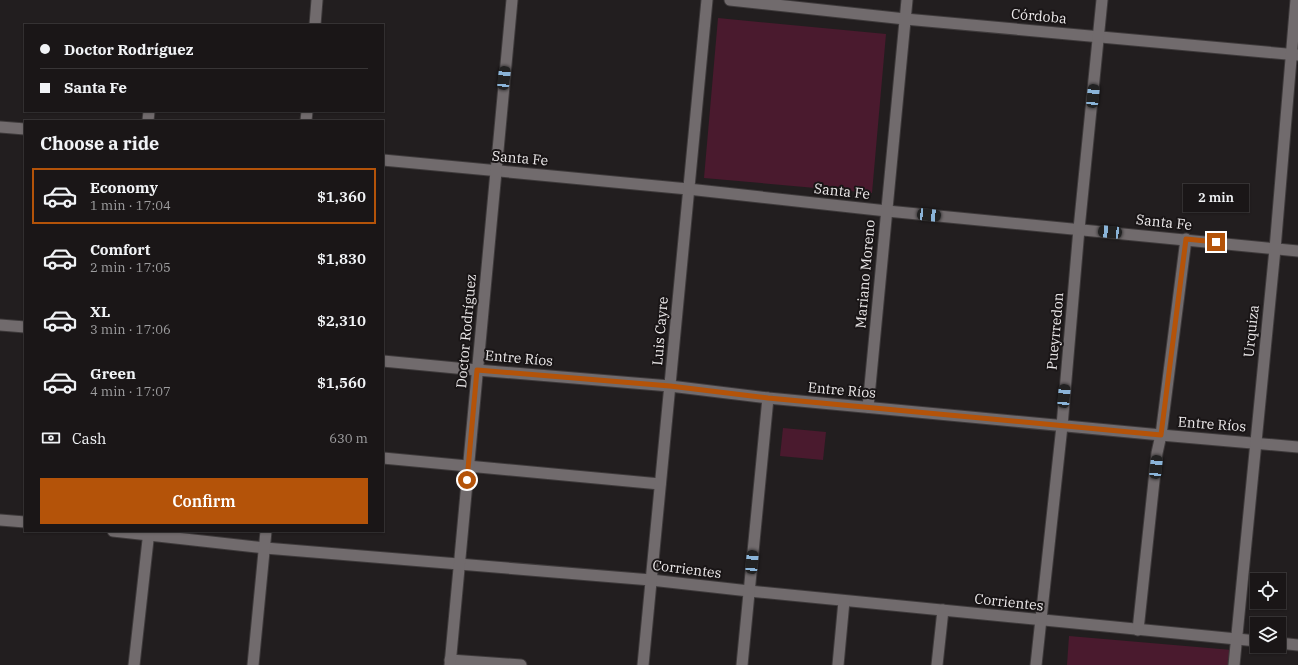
<!DOCTYPE html>
<meta charset="utf-8">
<style>
body{margin:0;font-family:"IBM Plex Serif",serif;background:#272324;color:#f1f3f6;height:100vh;display:flex;flex-direction:column;font-size:15px;white-space:nowrap}
*{box-sizing:border-box;margin:0}
p{font-size:13px;color:#9f9fa1}
.icon{flex:none;width:22px;height:22px;fill:none;stroke:currentColor;stroke-width:2;stroke-linecap:round;stroke-linejoin:round}
.map{position:relative;flex:1;overflow:hidden}
.details{position:absolute;left:24px;top:120px;width:360px;height:412px;display:flex;flex-direction:column;background:#1a1617;border-radius:0px;box-shadow:0 1px 3px #0004,0 0 0 1px #383536}
.details>*{flex:none}
.banner{position:absolute;left:24px;top:24px;width:360px;height:88px;border-radius:0px;box-shadow:0 1px 3px #0004,0 0 0 1px #383536;display:grid;align-content:center;height:88px;padding:0 16px;background:#1a1617}
.buttons{position:absolute;left:1250px;top:573px;display:grid;gap:8px}
.buttons a{display:grid;place-items:center;width:36px;height:36px;border-radius:0px;background:#1a1617;box-shadow:0 1px 3px #0004,0 0 0 1px #383536;font-size:20px}
.end{position:absolute;width:18px;height:18px;margin:-9px;border:5px solid #b45309;background:#fff;box-shadow:0 0 0 2px #fff}
.from{border-radius:50%}
.bubble{position:absolute;height:28px;border-radius:0px;background:#1a1617;box-shadow:0 1px 3px #0004,0 0 0 1px #383536;font-size:13px;font-weight:600;line-height:28px;text-align:center}
.car{position:absolute;width:12px;height:24px;margin:-12px -6px;border-radius:5px;box-shadow:0 0 3px 1px #0007;background:linear-gradient(#222 24%,#8ab4d8 0 40%,#222 0 76%,#8ab4d8 0 86%,#222 0)}
.banner b{display:flex;align-items:center;gap:14px;height:38px;font-size:15px}
.banner b+b{border-top:1px solid #383536}
.banner i{width:10px;height:10px;background:#f1f3f6}
ul{padding:0;list-style:none}
li{display:flex;align-items:center;gap:12px;height:56px;margin:0 8px 6px;padding:0 8px;border:2px solid transparent;border-radius:0px}
li div{flex:1}
li b{display:block;font-size:15px}
li em{font-style:normal;font-weight:600}
li.active{border-color:#b45309}
li>.icon{width:36px;height:36px;stroke-width:1.5}
h2{padding:0 16px;font-size:18px;line-height:48px}
.pay{display:flex;align-items:center;gap:10px;height:44px;padding:0 16px;font-size:15px}
.pay p{margin-inline-start:auto}
.cta{display:flex;gap:8px;margin-top:auto;padding:8px 16px}
.cta a{flex:1;height:46px;border-radius:0px;background:#b45309;color:#fff;font-size:16px;font-weight:600;line-height:46px;text-align:center}
.map>svg:first-child{display:block}
.green{fill:#4a1a2e}
.lines{fill:none;stroke-linecap:round;stroke-linejoin:round}
.minor-casing{stroke:#3e3a3b;stroke-width:13}
.minor{stroke:#716b6d;stroke-width:11}
.route{stroke:#b45309;stroke-width:5}
.labels{text-anchor:middle;stroke-width:4;stroke-linejoin:round;paint-order:stroke}
.street-label{font-size:14px;fill:#edeaeb;stroke:#191516}
</style>
<div class="map">
<svg width="1298" height="665" viewBox="0 0 1298 665">
<rect width="100%" height="100%" fill="#221e1f"/>
<!-- green -->
<g class="green">
<path d="M718,18L886,34L872,193L704,178Z"/>
<path d="M783,428L826,432L823,460L780,456Z"/>
<path d="M1069,636L1232,650L1230,665H1067Z"/>
</g>
<g class="lines">
<defs>
<g id="minor">
<path d="M730,0L905,19L1298,55"/>
<path d="M315,25L317,0"/>
<path d="M148,121L149,111"/>
<path d="M306,121L307,111"/>
<path d="M0,127L25,129"/>
<path d="M383,160L688,189L887,211L1298,251"/>
<path d="M0,325L25,327"/>
<path d="M383,361L477,370L670,386L768,398L1161,435L1298,447"/>
<path d="M868,407L907,0"/>
<path d="M383,458L660,484"/>
<path d="M0,520L25,522"/>
<path d="M113,531L265,548L651,580L749,591L1257,641"/>
<path d="M1138,630L1157,453L1161,435L1186,239"/>
<path d="M1279,643L1298,645"/>
<path d="M450,660L521,665"/>
<path d="M134,665L149,531"/>
<path d="M253,665L266,531"/>
<path d="M450,665L512,0"/>
<path d="M643,665L707,0"/>
<path d="M742,665L768,398"/>
<path d="M838,665L844,601"/>
<path d="M937,665L943,610"/>
<path d="M1036,665L1062,426L1079,229L1102,0"/>
<path d="M1234,665L1275,249L1296,0"/>
</g>
</defs>
<!-- minor casing -->
<use href="#minor" class="minor-casing"/>
<!-- minor -->
<use href="#minor" class="minor"/>
</g>
<g class="lines">
<!-- route -->
<path class="route" d="M467,480L477,370L670,386L768,398L1161,435L1186,239L1216,242"/>
</g>
<g class="labels">
<!-- street labels -->
<g class="street-label">
<text transform="translate(1039 16) rotate(5)" y="5">Córdoba</text>
<text transform="translate(520 158) rotate(5)" y="5">Santa Fe</text>
<text transform="translate(842 191) rotate(6)" y="5">Santa Fe</text>
<text transform="translate(1164 222) rotate(6)" y="5">Santa Fe</text>
<text transform="translate(865 274) rotate(-85)" y="5">Mariano Moreno</text>
<text transform="translate(466 331) rotate(-85)" y="5">Doctor Rodríguez</text>
<text transform="translate(660 331) rotate(-85)" y="5">Luis Cayre</text>
<text transform="translate(1055 331) rotate(-85)" y="5">Pueyrredon</text>
<text transform="translate(1251 331) rotate(-84)" y="5">Urquiza</text>
<text transform="translate(519 358) rotate(5)" y="5">Entre Ríos</text>
<text transform="translate(842 390) rotate(5)" y="5">Entre Ríos</text>
<text transform="translate(1212 424) rotate(4)" y="5">Entre Ríos</text>
<text transform="translate(687 569) rotate(7)" y="5">Corrientes</text>
<text transform="translate(1009 602) rotate(6)" y="5">Corrientes</text>
</g>
</g>
</svg>
<div class="buttons">
<a><svg class="icon" aria-label="locate" viewBox="0 0 24 24"><circle cx="12" cy="12" r="6"/><path d="M12 2v4M12 18v4M2 12h4M18 12h4"/></svg></a>
<a><svg class="icon" aria-label="layers" viewBox="0 0 24 24"><path d="M12 4l9 5-9 5-9-5zM3 14l9 5 9-5"/></svg></a>
</div>
<i class="end from" style="left:467px;top:480px"></i>
<i class="end" style="left:1216px;top:242px"></i>
<div class="bubble" style="left:1183px;top:184px;width:66px">2 min</div>
<i class="car" style="left:504px;top:78px;rotate:6deg"></i>
<i class="car" style="left:1093px;top:96px;rotate:6deg"></i>
<i class="car" style="left:929px;top:215px;rotate:96deg"></i>
<i class="car" style="left:1110px;top:232px;rotate:276deg"></i>
<i class="car" style="left:1064px;top:396px;rotate:5deg"></i>
<i class="car" style="left:1156px;top:467px;rotate:6deg"></i>
<i class="car" style="left:752px;top:562px;rotate:5deg"></i>
<div class="banner">
<b><i class="from"></i>Doctor Rodríguez</b>
<b><i></i>Santa Fe</b>
</div>
<section class="details">
<h2>Choose a ride</h2>
<ul>
<li class="active"><svg class="icon" aria-label="car" viewBox="0 0 24 24"><path d="M5 17H2v-5l4-1 3-4h7l3 4 3 1v5h-3M9 17h6M6 11h13"/><circle cx="7" cy="17" r="2"/><circle cx="17" cy="17" r="2"/></svg><div><b>Economy</b><p>1 min · 17:04</p></div><em>$1,360</em></li>
<li><svg class="icon" aria-label="car" viewBox="0 0 24 24"><path d="M5 17H2v-5l4-1 3-4h7l3 4 3 1v5h-3M9 17h6M6 11h13"/><circle cx="7" cy="17" r="2"/><circle cx="17" cy="17" r="2"/></svg><div><b>Comfort</b><p>2 min · 17:05</p></div><em>$1,830</em></li>
<li><svg class="icon" aria-label="car" viewBox="0 0 24 24"><path d="M5 17H2v-5l4-1 3-4h7l3 4 3 1v5h-3M9 17h6M6 11h13"/><circle cx="7" cy="17" r="2"/><circle cx="17" cy="17" r="2"/></svg><div><b>XL</b><p>3 min · 17:06</p></div><em>$2,310</em></li>
<li><svg class="icon" aria-label="car" viewBox="0 0 24 24"><path d="M5 17H2v-5l4-1 3-4h7l3 4 3 1v5h-3M9 17h6M6 11h13"/><circle cx="7" cy="17" r="2"/><circle cx="17" cy="17" r="2"/></svg><div><b>Green</b><p>4 min · 17:07</p></div><em>$1,560</em></li>
</ul>
<div class="pay"><svg class="icon" aria-label="cash" viewBox="0 0 24 24"><path d="M3 7h18v10H3z"/><circle cx="12" cy="12" r="2"/></svg>Cash<p>630 m</p></div>
<div class="cta"><a>Confirm</a></div>
</section>
</div>
